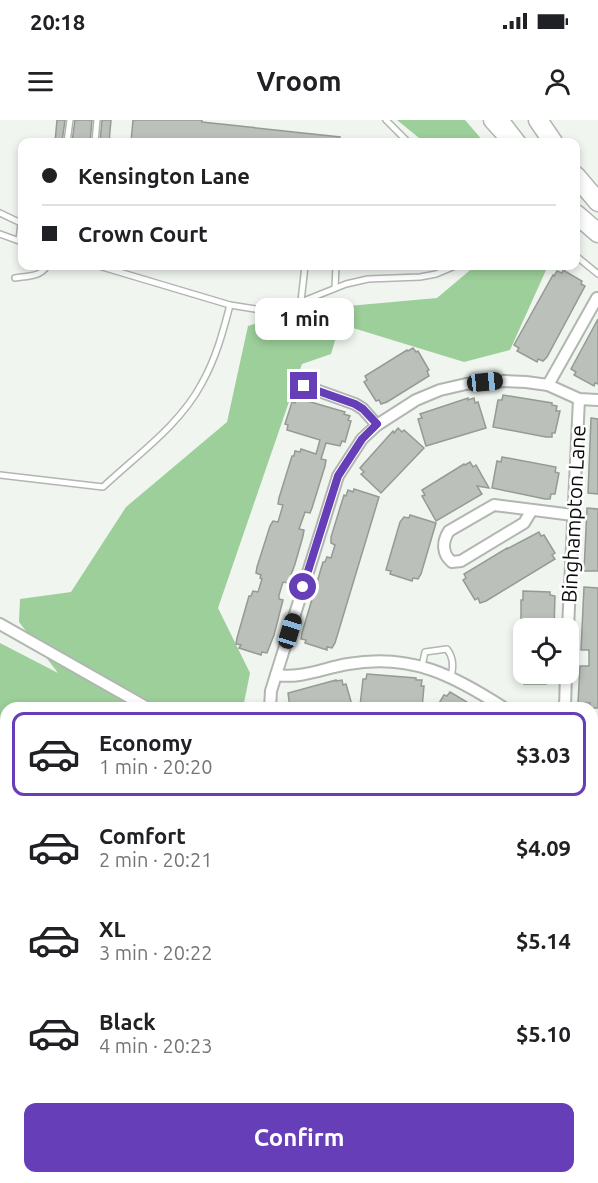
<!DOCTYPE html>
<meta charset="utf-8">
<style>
body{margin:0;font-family:Ubuntu,sans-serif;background:#f6f6f6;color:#202124;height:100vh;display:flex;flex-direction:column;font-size:22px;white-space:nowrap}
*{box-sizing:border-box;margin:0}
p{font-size:20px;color:#757577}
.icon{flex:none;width:33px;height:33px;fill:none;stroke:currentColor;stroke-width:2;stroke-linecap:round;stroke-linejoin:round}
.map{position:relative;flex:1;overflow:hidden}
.drawer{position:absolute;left:0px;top:582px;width:598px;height:482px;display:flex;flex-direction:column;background:#fff;border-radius:18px 18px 0 0;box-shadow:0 3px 9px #0003}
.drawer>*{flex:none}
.guide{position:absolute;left:18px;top:18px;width:562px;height:132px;border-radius:12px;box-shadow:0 3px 9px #0003;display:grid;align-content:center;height:132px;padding:0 24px;background:#fff}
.tools{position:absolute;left:513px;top:498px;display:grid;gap:12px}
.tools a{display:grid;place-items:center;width:66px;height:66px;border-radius:12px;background:#fff;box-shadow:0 3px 9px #0003;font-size:30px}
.end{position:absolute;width:27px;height:27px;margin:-14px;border:8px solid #663eb7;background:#fff;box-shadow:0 0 0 3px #fff}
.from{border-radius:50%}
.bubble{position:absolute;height:42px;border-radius:12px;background:#fff;box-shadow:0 3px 9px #0003;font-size:20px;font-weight:700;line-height:42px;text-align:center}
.car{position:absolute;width:18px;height:36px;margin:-18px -9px;border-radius:8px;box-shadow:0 0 4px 2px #0007;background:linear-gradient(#222 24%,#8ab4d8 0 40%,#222 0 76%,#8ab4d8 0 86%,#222 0)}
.guide b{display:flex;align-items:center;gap:21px;height:57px;font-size:22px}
.guide b+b{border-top:2px solid #e0e0e0}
.guide i{width:15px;height:15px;background:#202124}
ul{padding:10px 0 0;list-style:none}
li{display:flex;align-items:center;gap:18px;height:84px;margin:0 12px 9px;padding:0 12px;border:3px solid transparent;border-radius:12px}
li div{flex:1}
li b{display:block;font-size:22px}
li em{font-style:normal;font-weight:700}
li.current{border-color:#663eb7}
li>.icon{width:54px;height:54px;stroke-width:1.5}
.cta{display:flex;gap:12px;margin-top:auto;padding:12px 24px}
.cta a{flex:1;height:69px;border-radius:12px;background:#663eb7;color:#fff;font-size:24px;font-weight:700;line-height:69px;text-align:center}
.status{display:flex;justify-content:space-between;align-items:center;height:42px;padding:0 30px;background:#fff;direction:ltr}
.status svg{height:16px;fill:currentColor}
header{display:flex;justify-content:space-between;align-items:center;height:78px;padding:0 24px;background:#fff;font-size:27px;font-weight:700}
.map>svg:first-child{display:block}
.green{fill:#9dcf9a}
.building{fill:#bbc0ba;stroke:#959a95;stroke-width:1.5}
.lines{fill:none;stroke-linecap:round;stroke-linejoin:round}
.service-casing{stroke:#b1b6b1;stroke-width:8}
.minor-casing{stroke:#b1b6b1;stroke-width:14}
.primary-casing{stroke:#b1b6b1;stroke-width:21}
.service{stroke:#fff;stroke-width:5}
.minor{stroke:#fff;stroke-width:10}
.primary{stroke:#fff;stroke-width:18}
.route{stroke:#663eb7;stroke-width:8}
.labels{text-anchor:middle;stroke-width:5;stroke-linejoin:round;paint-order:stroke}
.street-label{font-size:21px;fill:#0c0d0b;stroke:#fff}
</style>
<div class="status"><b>20:18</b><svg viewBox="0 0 49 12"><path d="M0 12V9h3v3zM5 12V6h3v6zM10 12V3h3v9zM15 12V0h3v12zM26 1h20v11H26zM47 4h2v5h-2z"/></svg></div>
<header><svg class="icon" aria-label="menu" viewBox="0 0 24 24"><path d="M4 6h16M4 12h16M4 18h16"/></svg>Vroom<svg class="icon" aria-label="person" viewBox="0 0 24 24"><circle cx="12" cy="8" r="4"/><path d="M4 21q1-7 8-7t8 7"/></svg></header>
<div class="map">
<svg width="598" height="1063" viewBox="0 0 598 1063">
<rect width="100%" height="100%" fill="#f0f5ef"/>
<!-- green -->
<g class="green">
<path d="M397,0H465L484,22H424Z"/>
<path d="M475,146H551L547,148L510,230L464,242L340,204L331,234L302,244L218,488L250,553L243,588H6V1058H592L593,906L598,907V1063H0V523L58,553L19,502L20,479L71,472L126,387L227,302L248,206L282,195L291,214L348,186L437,178Z"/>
</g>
<!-- building -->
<g class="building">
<path d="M57,0H65L62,22H55Z"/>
<path d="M75,0H92L90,22H72Z"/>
<path d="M102,0H111L109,22H100Z"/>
<path d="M133,0H202V2L340,17L339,22H131Z"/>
<path d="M563,150L582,161L581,164L585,166L547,237L543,241L538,239L537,242L517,231L519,228L514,225L553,155L554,156L557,151L562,153Z"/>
<path d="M598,199V264L595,263L594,266L574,255L576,252L571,249Z"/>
<path d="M413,228L416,232L418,231L429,250L427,251L429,256L387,282L381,284L379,280L376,281L364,262L367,260L365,256L407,230L408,231Z"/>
<path d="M503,275L552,283V285L557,286L556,291H560L555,313H552V317H546L493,307L498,280H502Z"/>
<path d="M297,278L345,292L344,294L350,296L348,300L351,301L345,322L342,321L340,326L326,323L321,339L326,340L325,346L312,388L310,393L305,392L304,395L299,409L304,410L303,416L295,444L288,463L283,462L279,475V479L283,480L274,515L267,533L262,532L261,535L239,528L241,525L236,524L237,518L249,476H251L253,471L258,472L262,459L260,458L261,455L256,453L257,447L270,406L273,401L278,402L283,385L278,384L279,378L292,336H294L295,331L300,332L301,329L316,334L320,320L287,310L288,305L285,304L292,282L295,283Z"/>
<path d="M468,278V280L474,278L475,283L478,282L486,308L426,326L418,299L422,298L420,294Z"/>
<path d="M591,298L598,299V374L588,373Z"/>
<path d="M398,308L402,312L404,310L424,328L381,373L361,354L364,352L360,348L393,311L394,313Z"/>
<path d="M502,337L556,347L555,352L559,353L555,374H551L550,379H545L492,368L497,341L501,342Z"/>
<path d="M470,342L473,347L476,345L489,368L477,366L482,374L436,401L422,376L425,375L422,370L464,344L465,345Z"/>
<path d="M354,369L379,377L335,523L332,528L327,527V530L305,523L306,520L301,519L302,513L323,442H325L327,437L331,438L335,425L331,423V417L344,375L346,376L348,370L353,372Z"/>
<path d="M587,388L598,389V451H584Z"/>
<path d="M410,395L436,403L421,454L418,459L413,458L412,461L390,454L391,451L386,450L400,402L404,397L409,398Z"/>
<path d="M539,412L541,416L544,415L555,433L552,435L555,439L486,481L480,483L478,478L475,480L463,460L466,458L464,454L507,428V429Z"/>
<path d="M584,467L598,468V588H590V583H578L580,546H589V530H581Z"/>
<path d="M523,471L550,472V475L555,476L554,508H521V480H523Z"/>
<path d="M367,554L416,558V560H422L421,566H424L422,588H369L360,586L363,559H366Z"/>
<path d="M524,554H552V561H547L546,564H524Z"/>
<path d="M336,560V561L342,560L343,565L346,564L352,585H348L349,588H290L288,573Z"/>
<path d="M450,572L467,582L474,588H436L444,575L447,576Z"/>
</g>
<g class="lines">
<defs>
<g id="service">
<path d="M386,0L408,22"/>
<path d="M507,0L524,22"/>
<path d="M67,22L70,0"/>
<path d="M95,22L97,0"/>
<path d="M0,93L21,103L19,120"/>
<path d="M0,114L22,122"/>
<path d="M576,136L598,154"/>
<path d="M99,146L230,185L268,191L281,190L346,164L368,159L420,157L436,154L455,146"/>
<path d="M15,158C28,156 40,157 47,146"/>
<path d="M335,168L336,146"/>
<path d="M301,181L305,146"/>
<path d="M0,355L103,367C137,335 180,305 202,263C216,238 223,212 230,185"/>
<path d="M422,546L425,532L447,529C453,537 454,546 451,556"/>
<path d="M592,726L598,728"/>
<path d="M592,779L598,778"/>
<path d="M592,829H598"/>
</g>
<g id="minor">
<path d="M548,265L597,178"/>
<path d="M305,266L355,284L363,289L377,305"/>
<path d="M532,390L524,403L461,441L452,442C442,434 442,422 449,411L494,385L573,395"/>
<path d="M0,504L148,588"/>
<path d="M568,508L579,279"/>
<path d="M276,555C301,559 324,548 348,544C411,533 453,555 504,588"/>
<path d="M270,588L271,571L338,356L362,319L377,305L416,280L440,270L466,264L504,261L526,262L548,265L579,279L598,280"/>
<path d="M565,588L566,554"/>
<path d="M592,635L598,636"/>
</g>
<g id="primary">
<path d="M493,0L513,22"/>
<path d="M538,0L553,22"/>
<path d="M576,56L598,82"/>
<path d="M576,94L598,113"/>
</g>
</defs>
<!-- service casing -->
<use href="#service" class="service-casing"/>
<!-- minor casing -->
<use href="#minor" class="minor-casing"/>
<!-- primary casing -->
<use href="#primary" class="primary-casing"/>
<!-- service -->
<use href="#service" class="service"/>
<!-- minor -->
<use href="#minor" class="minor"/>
<!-- primary -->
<use href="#primary" class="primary"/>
</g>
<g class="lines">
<!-- route -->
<path class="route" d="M303,467L338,356L362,319L377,304L363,289L355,284L304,266"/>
</g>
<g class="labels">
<!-- street labels -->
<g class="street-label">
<text transform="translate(574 394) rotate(-87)" y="7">Binghampton Lane</text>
</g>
</g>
</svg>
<div class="tools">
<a><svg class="icon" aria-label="locate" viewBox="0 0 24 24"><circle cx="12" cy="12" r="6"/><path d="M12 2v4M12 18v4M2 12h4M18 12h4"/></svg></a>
</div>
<i class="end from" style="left:303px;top:467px"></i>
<i class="end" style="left:304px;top:266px"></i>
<div class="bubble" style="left:255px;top:178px;width:99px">1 min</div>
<i class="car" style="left:485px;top:262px;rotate:84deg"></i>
<i class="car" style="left:290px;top:511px;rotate:17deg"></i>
<div class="guide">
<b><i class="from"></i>Kensington Lane</b>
<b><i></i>Crown Court</b>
</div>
<section class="drawer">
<ul>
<li class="current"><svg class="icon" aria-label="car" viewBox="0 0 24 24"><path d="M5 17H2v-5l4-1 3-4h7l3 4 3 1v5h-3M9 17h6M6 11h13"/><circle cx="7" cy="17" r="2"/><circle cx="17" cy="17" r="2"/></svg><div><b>Economy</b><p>1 min · 20:20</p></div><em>$3.03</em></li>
<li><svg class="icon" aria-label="car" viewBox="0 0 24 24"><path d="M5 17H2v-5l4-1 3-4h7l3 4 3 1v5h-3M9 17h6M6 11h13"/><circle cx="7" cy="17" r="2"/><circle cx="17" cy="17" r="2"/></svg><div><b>Comfort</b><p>2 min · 20:21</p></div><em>$4.09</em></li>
<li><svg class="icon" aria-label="car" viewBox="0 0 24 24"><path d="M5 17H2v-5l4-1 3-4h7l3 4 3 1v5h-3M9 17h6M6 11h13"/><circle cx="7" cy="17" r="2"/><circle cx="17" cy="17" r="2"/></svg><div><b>XL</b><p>3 min · 20:22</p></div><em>$5.14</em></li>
<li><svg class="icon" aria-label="car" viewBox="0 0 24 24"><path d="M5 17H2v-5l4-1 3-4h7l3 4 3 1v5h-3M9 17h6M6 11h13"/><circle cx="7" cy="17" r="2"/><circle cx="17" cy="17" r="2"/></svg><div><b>Black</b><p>4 min · 20:23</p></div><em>$5.10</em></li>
</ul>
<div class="cta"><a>Confirm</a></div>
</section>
</div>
